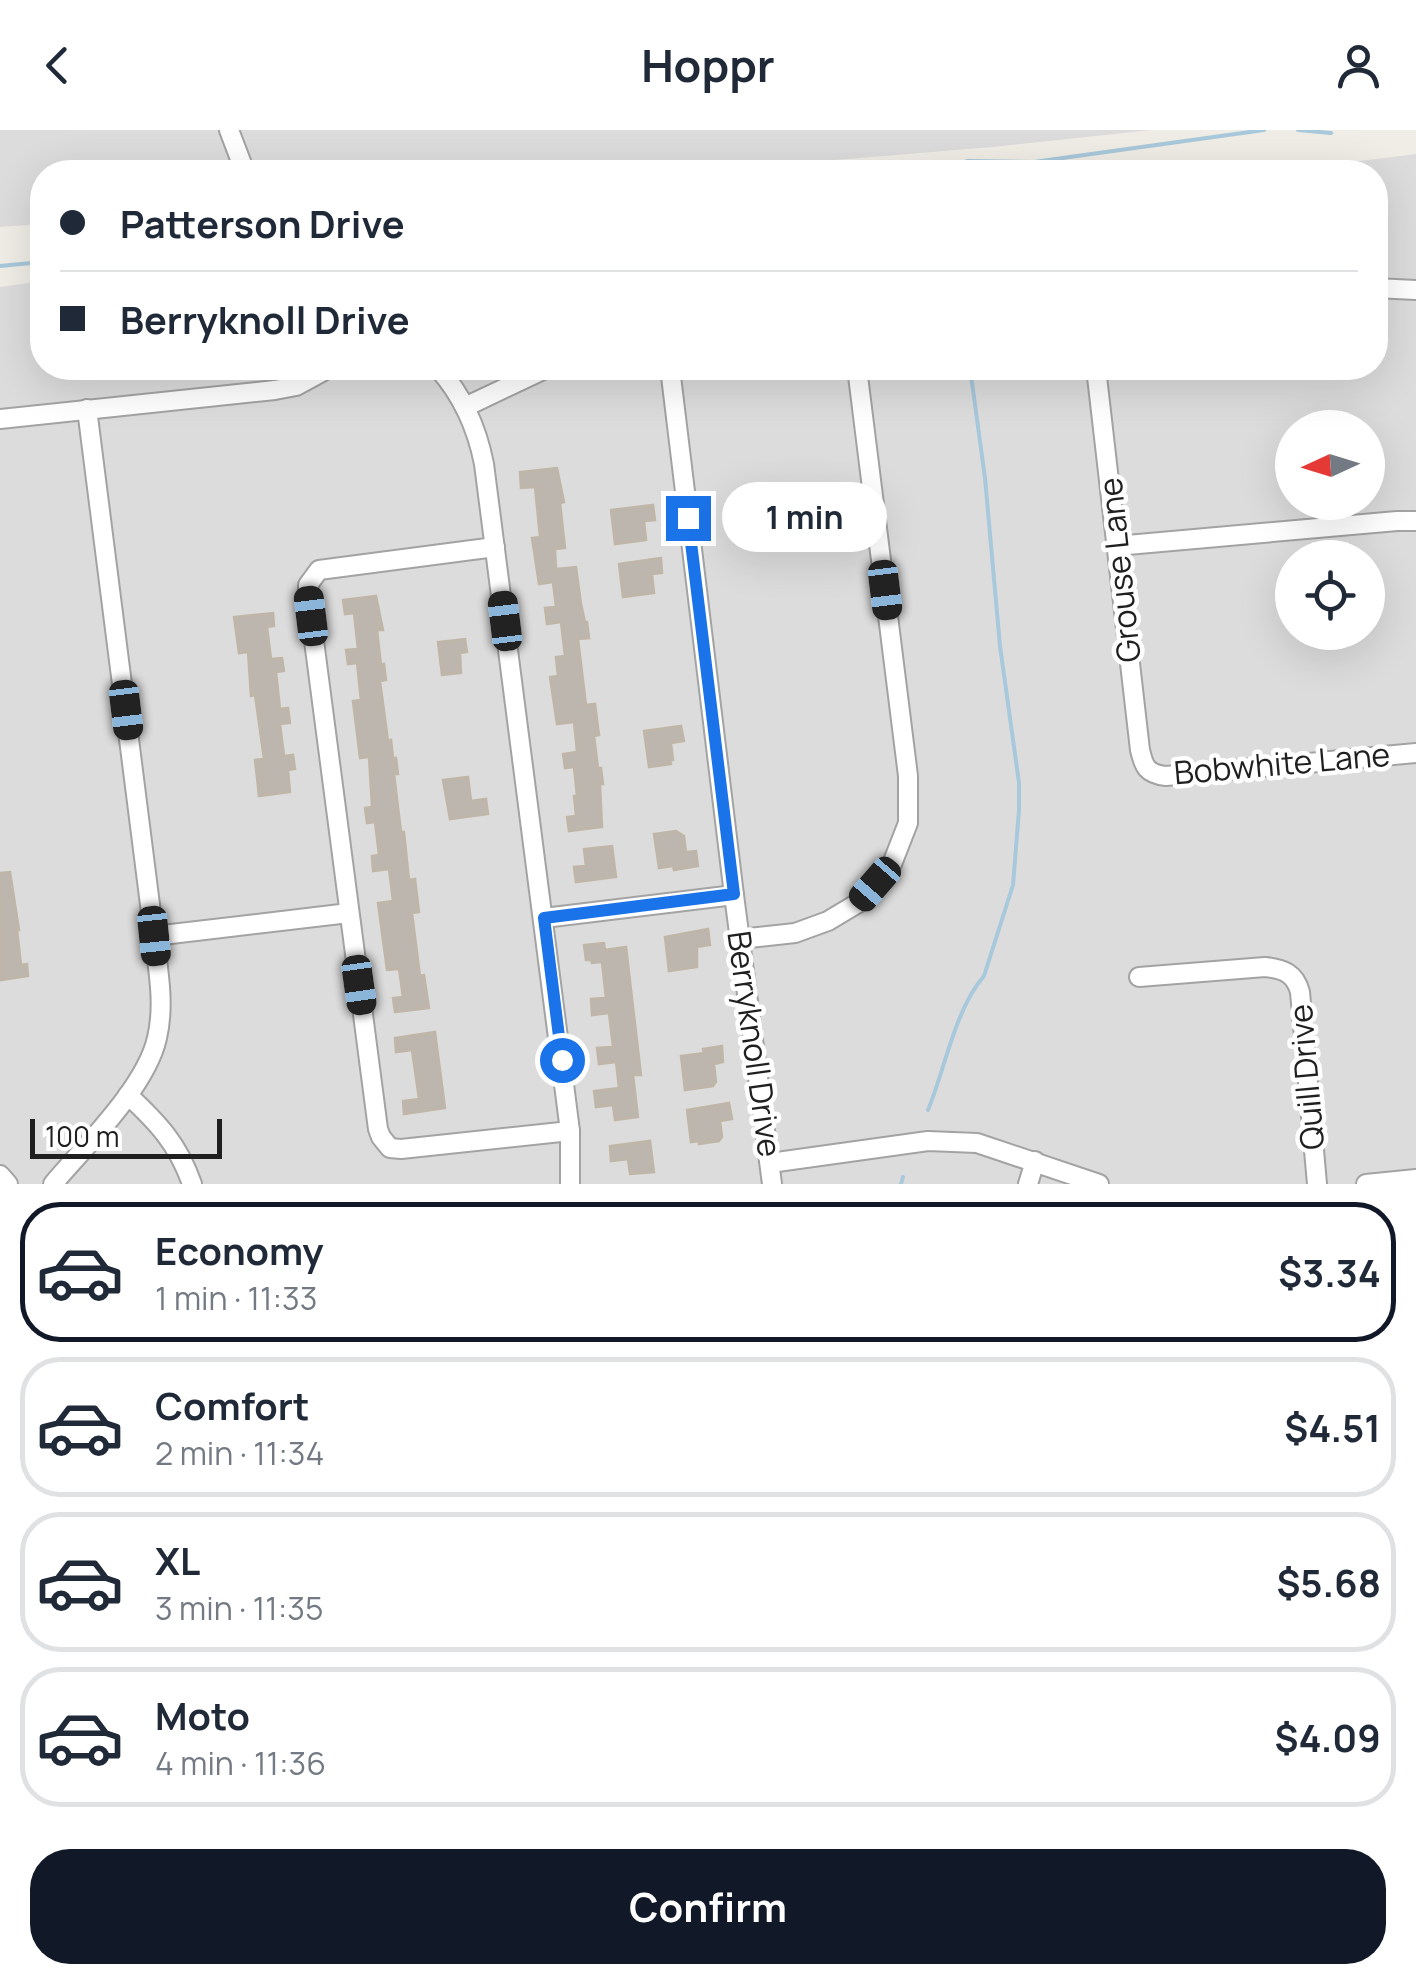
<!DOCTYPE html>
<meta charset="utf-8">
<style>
body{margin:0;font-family:Manrope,sans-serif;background:#f2f2f3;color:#1f2937;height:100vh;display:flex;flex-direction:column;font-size:38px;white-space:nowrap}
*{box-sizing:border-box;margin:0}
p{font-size:32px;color:#747a83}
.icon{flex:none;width:55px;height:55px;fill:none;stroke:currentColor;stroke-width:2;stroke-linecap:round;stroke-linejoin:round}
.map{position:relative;height:1054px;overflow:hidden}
.sheet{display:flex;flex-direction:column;background:#fff;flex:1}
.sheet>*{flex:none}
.top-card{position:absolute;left:30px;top:30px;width:1358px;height:220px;border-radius:40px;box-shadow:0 10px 40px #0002;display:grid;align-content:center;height:220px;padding:0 30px;background:#fff}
.needle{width:65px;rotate:266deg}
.buttons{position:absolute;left:1275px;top:280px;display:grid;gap:20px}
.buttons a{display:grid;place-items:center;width:110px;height:110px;border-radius:50%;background:#fff;box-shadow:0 10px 40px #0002;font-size:50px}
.scale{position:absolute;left:30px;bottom:25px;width:192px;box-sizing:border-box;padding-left:10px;border:5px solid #1f1f1f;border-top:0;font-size:28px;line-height:35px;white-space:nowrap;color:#1f1f1f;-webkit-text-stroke:8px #fff;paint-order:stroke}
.end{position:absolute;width:45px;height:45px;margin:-22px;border:12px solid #1a73e8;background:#fff;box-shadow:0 0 0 5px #fff}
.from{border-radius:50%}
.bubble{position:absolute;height:70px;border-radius:35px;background:#fff;box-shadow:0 10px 40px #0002;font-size:32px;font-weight:700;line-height:70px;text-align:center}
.car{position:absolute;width:30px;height:60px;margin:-30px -15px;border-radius:12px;box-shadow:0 0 8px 2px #0007;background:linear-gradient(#222 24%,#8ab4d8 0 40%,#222 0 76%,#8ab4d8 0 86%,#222 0)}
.top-card b{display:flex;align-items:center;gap:35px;height:95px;font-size:38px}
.top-card b+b{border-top:2px solid #e0e1e3}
.top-card i{width:25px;height:25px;background:#1f2937}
ul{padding:18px 0 0;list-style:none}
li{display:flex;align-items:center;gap:30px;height:140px;margin:0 20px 15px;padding:0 10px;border:5px solid #e0e1e3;border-radius:40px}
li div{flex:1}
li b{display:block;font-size:38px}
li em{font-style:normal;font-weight:700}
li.on{border-color:#111827}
li>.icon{width:90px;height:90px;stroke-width:1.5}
.button{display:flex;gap:20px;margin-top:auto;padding:20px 30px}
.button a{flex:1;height:115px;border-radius:40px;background:#111827;color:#fff;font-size:40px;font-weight:700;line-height:115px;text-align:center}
header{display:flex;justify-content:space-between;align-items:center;height:130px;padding:0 30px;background:#fff;font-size:45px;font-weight:700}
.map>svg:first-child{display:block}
.residential{fill:#dddcdc;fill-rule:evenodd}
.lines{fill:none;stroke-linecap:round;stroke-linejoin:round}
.stream{stroke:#a8c8db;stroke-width:4}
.building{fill:#bcb6af;stroke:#c0b6a8;stroke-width:2.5}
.minor-casing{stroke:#a3a3a3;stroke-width:22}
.minor{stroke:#fff;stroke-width:18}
.route{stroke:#1a73e8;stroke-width:12}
.labels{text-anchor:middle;stroke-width:9;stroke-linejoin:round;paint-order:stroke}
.street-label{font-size:32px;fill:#1f1f1f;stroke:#fff}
</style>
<header><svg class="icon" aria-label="back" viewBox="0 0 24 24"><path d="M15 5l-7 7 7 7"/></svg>Hoppr<svg class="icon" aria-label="person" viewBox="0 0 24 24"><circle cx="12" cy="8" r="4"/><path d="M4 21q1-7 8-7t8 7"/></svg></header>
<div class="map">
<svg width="1416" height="1054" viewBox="0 0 1416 1054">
<rect width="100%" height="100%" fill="#efede5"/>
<!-- residential -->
<g class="residential">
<path d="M0,0H1152L993,17L689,42H42V94L0,97Z"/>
<path d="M1416,24V1054H0V157L42,151V238H1375V42H1271ZM1292,298H1368V372H1292ZM1292,428H1368V502H1292Z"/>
</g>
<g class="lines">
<!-- stream -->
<g class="stream">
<path d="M1298,0L1331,3"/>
<path d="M890,42L954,38"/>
<path d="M951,42L954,36L967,31L1034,32L1264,0"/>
<path d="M0,136L42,132"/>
<path d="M928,980C945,939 955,879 984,846L1013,755L1019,680V653L1000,516L985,348L970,238"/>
<path d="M901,1054L903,1047"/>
</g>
</g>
<!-- building -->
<g class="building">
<path d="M557,338L564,372L560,373L565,418L555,419L556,439L576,437L581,474L585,492H587L589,508L578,509L586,575L595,574L599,605L594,606L598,638H601L603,654H600L602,697L569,701L567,687L576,686L574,666H577L574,637L565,638L563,624L577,622L574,592L557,594L550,547L558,546L556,527L565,526L561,492L547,494L545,478L556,477L553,452L539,454L532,408L540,407L535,357L521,358L520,342Z"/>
<path d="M653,375L655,390L644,391L646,410L615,414L611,380Z"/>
<path d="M661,428L662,443L652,444L654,463L623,467L619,434Z"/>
<path d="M376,466L383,500H377L381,535L384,534L386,550L380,551L388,611L391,610L393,628H396L398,644H394L401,702H404L409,750L415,749L419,782L412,783L420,846L424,845L429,878L395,882L393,868L403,867L399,839L387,840L378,773L393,771L389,739L373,741L372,726L379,725L375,692L367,693L365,678L372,677L369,627L360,628L353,571L361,570L357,533L348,534L346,520L358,519L354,483L345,484L343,470Z"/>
<path d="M273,483L274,496L267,497L271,529L282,528L284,541L276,542L280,579L288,578L290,593L280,594L284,626L293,625L295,639L288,640L290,662L259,666L255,630L264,629L255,565L251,566L248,522L239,523L234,487Z"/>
<path d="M465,509L467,522L460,523L461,543L442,545L438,512Z"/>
<path d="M681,596L684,611L671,613L673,630H670L671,634L649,637L644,601Z"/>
<path d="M468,647L471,671L486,669L488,684L450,689L443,650Z"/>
<path d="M676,701L684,706L686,722L696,721L698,736L674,740L673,736L659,738L654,704Z"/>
<path d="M612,716L616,747L576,752L574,737L586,736L584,719Z"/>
<path d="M10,742L19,800H17L21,835L27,834L28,846L1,850L0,743Z"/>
<path d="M708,799L710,815L697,817V837L669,841L665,807Z"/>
<path d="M604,813L605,820L626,817L641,945H633L638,987L615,990L613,975L596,977L594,961L619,958L616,932L599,934L597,918L613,917L609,883L592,885L591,869L606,868L602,832L592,833L591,830H586L584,815Z"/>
<path d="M435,902L445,978L404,984L403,971L419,969L412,920L396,922L395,908Z"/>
<path d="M722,916L723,932L714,934L716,952L713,956L685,960L681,926L704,923L703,919Z"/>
<path d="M729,973L732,989L720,991L722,1007L719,1011L699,1014V1011L691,1012L687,980Z"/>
<path d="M650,1011L654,1042L630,1044L628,1029L611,1031L610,1016Z"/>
</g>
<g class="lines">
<defs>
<g id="minor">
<path d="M229,0L245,42"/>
<path d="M1375,158L1416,160"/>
<path d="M438,238C462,265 477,298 484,334L570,1001V1054"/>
<path d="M670,238L734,765L772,1054"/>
<path d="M1096,238L1140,620C1144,637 1147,644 1166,646L1416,623"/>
<path d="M465,277L547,238"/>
<path d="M0,289L275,260L296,256L329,238"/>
<path d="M1116,416L1397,391H1416"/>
<path d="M495,417L319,440L308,455V465L378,999L381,1007L390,1018L401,1019L570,1001"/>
<path d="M544,788L734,765"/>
<path d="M154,806L349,783"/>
<path d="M740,809L795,803L828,791L858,773L892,734L908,693V646L857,238"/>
<path d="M1139,847L1265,837C1283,839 1295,843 1300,862L1317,1054"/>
<path d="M128,965C158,993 178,1014 192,1054"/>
<path d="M770,1033L928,1011L977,1013L1099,1054"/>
<path d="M0,1045L8,1054"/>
<path d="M53,1054C86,1015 146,957 157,908C165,874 158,839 154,806L87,279"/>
<path d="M1028,1054L1035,1031"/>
<path d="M1366,1054L1416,1049"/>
</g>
</defs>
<!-- minor casing -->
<use href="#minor" class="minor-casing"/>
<!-- minor -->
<use href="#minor" class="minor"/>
</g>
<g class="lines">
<!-- route -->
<path class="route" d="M562,930L544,788L734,764L688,388"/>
</g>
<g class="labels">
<!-- street labels -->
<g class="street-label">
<text transform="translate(1120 440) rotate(-96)" y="11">Grouse Lane</text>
<text transform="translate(1282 634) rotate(-5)" y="11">Bobwhite Lane</text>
<text transform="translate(754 914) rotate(82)" y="11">Berryknoll Drive</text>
<text transform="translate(1307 947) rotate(-95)" y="11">Quill Drive</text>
</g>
</g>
</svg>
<div class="buttons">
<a><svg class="needle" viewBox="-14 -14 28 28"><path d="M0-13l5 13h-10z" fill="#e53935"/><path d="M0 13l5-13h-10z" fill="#747a83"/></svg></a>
<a><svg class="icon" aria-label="locate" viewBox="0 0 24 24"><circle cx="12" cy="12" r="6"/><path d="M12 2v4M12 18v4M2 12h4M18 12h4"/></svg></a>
</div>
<div class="scale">100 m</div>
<i class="end from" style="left:562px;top:930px"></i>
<i class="end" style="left:688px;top:388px"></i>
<div class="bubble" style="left:722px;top:352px;width:165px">1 min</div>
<i class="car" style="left:885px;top:460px;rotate:173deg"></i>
<i class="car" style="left:311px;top:486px;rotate:353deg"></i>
<i class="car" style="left:505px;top:491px;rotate:353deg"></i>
<i class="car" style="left:126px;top:580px;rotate:173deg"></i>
<i class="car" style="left:875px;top:754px;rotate:221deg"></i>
<i class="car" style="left:154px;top:806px;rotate:174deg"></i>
<i class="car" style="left:359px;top:855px;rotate:172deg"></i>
<div class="top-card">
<b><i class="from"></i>Patterson Drive</b>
<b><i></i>Berryknoll Drive</b>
</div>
</div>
<section class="sheet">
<ul>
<li class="on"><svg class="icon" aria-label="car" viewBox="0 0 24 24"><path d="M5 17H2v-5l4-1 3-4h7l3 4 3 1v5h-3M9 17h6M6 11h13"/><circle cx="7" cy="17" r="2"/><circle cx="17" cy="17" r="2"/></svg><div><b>Economy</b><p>1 min · 11:33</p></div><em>$3.34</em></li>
<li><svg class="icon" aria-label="car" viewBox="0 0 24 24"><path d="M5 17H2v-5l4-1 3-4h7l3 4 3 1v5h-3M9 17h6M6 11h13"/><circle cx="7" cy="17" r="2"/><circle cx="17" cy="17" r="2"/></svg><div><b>Comfort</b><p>2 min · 11:34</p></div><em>$4.51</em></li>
<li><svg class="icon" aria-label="car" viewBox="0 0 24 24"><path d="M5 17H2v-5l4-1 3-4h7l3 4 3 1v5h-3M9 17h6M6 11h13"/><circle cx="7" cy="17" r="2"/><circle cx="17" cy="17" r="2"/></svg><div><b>XL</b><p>3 min · 11:35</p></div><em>$5.68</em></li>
<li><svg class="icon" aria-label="car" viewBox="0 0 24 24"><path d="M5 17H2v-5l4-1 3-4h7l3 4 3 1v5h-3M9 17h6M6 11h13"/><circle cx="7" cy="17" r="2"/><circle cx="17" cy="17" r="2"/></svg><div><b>Moto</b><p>4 min · 11:36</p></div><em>$4.09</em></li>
</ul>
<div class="button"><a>Confirm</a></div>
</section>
